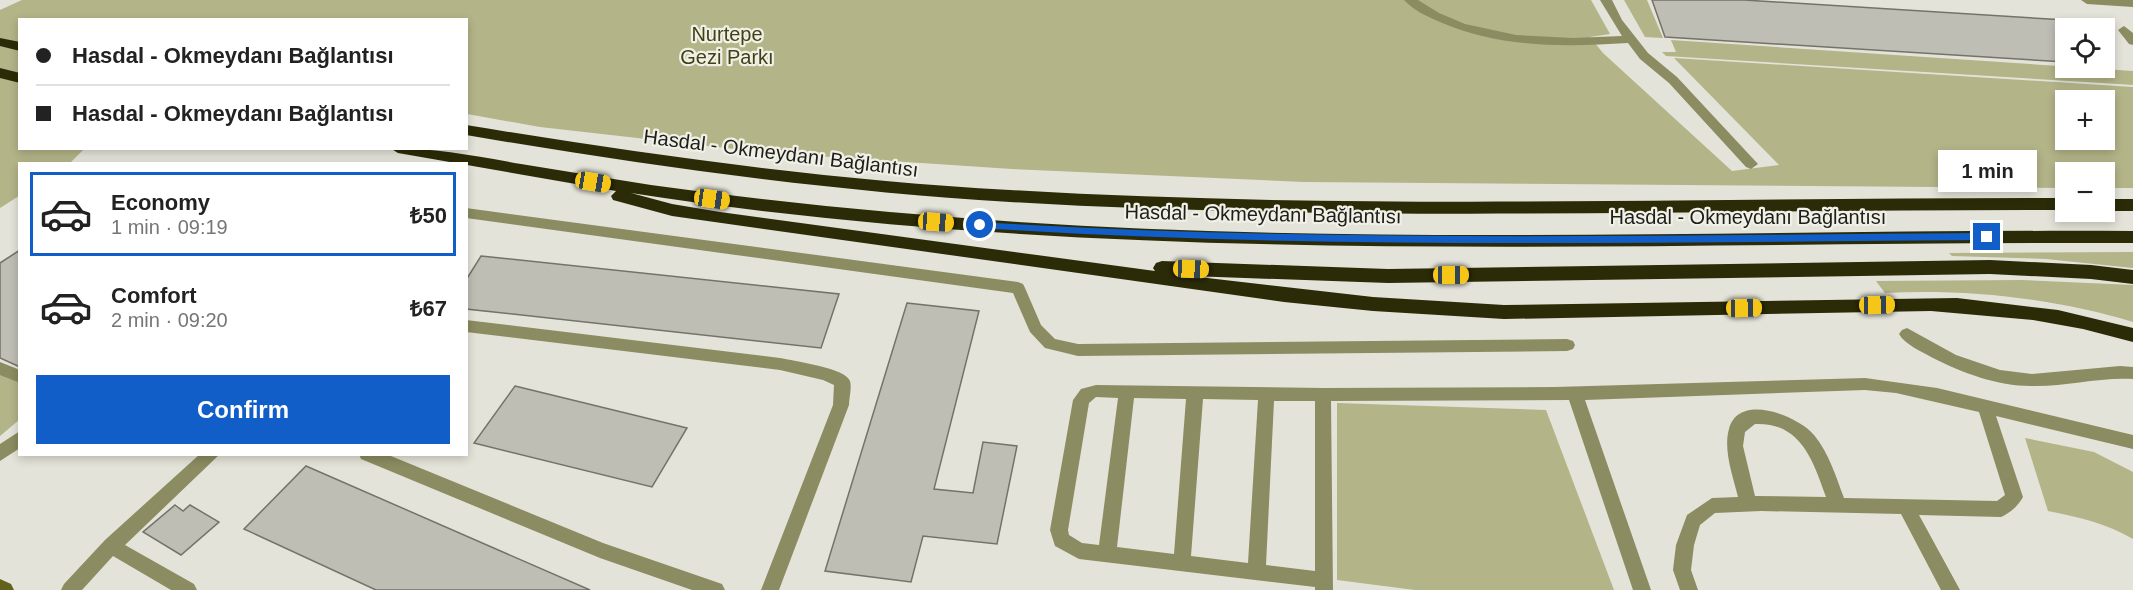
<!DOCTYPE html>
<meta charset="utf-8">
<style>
body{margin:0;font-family:Helvetica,sans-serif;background:#f2f2f2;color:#222;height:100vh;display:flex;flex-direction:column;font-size:22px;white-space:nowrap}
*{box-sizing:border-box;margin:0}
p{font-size:20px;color:#767676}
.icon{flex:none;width:33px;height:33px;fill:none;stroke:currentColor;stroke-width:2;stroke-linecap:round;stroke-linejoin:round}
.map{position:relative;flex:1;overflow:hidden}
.drawer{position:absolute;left:18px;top:162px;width:450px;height:294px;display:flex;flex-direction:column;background:#fff;border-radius:0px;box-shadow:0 3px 9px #0003}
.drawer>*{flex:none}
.top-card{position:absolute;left:18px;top:18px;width:450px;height:132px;border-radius:0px;box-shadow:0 3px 9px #0003;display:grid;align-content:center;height:132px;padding:0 18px;background:#fff}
.controls{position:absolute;left:2055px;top:18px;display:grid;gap:12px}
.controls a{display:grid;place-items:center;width:60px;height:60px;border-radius:0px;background:#fff;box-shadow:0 3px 9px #0003;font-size:30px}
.end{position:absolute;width:27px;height:27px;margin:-14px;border:8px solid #125ec8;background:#fff;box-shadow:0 0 0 3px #fff}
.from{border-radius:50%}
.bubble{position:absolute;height:42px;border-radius:0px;background:#fff;box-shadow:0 3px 9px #0003;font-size:20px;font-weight:600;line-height:42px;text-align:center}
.car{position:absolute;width:18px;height:36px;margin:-18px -9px;border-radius:8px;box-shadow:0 0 4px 2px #0007;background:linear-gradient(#f5c518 24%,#345 0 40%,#f5c518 0 76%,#345 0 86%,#f5c518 0)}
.top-card b{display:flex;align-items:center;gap:21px;height:57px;font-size:22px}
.top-card b+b{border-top:2px solid #e0e0e0}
.top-card i{width:15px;height:15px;background:#222}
ul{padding:10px 0 0;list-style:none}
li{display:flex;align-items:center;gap:18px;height:84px;margin:0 12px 9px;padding:0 6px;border:3px solid transparent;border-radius:0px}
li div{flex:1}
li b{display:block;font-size:22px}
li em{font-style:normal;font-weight:600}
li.current{border-color:#125ec8}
li>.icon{width:54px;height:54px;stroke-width:1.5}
.cta{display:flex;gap:12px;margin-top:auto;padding:12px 18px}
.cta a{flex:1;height:69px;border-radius:0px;background:#125ec8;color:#fff;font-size:24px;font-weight:600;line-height:69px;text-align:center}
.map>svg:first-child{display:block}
.green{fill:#b3b488;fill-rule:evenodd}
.building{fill:#bebeb5;stroke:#73736a;stroke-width:1.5}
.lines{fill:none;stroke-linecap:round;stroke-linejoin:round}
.service{fill:#8b8c61;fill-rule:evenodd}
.minor{fill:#8b8c61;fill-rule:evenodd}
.secondary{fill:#63621c;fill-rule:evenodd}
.motorway{fill:#2c2b07;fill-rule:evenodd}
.route{fill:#125ec8}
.labels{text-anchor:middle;stroke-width:4.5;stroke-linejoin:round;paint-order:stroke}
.park-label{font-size:20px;fill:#414116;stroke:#f0f0e6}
.street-label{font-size:20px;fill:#1d1e1a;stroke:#f0f0e6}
</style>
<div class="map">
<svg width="2133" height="590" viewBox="0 0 2133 590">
<rect width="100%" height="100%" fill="#e3e3d9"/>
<!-- green -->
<g class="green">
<path d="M22,0H1591L1610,34L1590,37L1603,53L1732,171L1779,165L1674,58L2133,87V188H2105L2104,172H2066L2065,188L1304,182L1012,169L770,153L540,127L467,114L466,20H20V148L84,149L70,163L20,164L19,196L0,208V10ZM2066,100H2104V140H2066Z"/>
<path d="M1624,0H1647L1663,38L1645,37Z"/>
<path d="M1671,40L2133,71V85L1666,56L1662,52H1676Z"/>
<path d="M2133,252V268L2046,259L1952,256L1949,253Z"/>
<path d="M2022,280L2133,285V322C2053,298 1968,289 1885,293L1876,281Z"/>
<path d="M0,374L20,383L19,420L0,436Z"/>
<path d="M1337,403L1546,410L1614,590H1415L1337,580Z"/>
<path d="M2025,438L2094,452L2133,472V539C2106,523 2078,517 2048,511Z"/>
</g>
<!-- building -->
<g class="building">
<path d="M1652,0H1744L2066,20V62L1665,37Z"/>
<path d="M20,250V367L0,358V263Z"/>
<path d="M481,256L839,294L821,348L466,309V280Z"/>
<path d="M907,303L979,311L934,489L973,493L983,442L1017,446L997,544L923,536L911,582L825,571Z"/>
<path d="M515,386L687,428L652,487L474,443Z"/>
<path d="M306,466L590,590H376L244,529Z"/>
<path d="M175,505L183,511L190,505L219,522L181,555L143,532Z"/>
</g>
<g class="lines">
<!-- service -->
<g class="service">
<path d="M1404,0H1418L1439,13L1465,24L1516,35L1573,38L1622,36L1600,0H1612L1622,20L1648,53L1677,77L1758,164L1751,169L1746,167L1669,83L1640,59L1628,43C1564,47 1499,48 1440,22C1428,17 1413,10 1404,0Z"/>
<path d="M2081,0H2133V7L2087,4Z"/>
<path d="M2124,26L2133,33V45L2129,44L2118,30Z"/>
<path d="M466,320L780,358C793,361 846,368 850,381C852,388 849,398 849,405L779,590H761L833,405L834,385L823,380L780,370L466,332Z"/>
<path d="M1907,328L1956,355L2000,370L2032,374L2120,366L2133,367V379C2098,377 2065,387 2031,386C1997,386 1963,373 1933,358C1923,352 1905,345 1899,334L1902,330Z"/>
<path d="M0,362L20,370V383L0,375Z"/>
<path d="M1865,378L1937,388L2133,435V449L1996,416L2023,497C2018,506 2010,513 2001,517L1919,515L1960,590H1941L1901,514L1761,511L1715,513L1700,525L1694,545L1691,570L1698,590H1680L1673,570L1676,545L1687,515L1712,498L1738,497C1733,476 1723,450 1729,429C1739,392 1798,416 1814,435C1829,453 1836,477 1844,498L1997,501L2005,495L1979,412L1896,393L1865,390L1585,400L1651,590H1633L1569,400L1331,401L1333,590H1315V587L1079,559L1055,546L1050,530L1073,400L1081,389L1096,385L1323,388L1555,387ZM1096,397L1118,398L1099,545L1082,543L1069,535L1068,530L1089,403ZM1134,398L1186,399L1174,554L1117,547ZM1203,399L1258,400L1248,563L1191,556ZM1274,401H1315V571L1266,565ZM1755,424C1801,422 1813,461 1826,497L1755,496L1743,446L1745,432Z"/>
<path d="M200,454H220L125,545L194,584L197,590H171L113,556L82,590H61L64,584L105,540Z"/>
<path d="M359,454H386L603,543L722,584L725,590H692L600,558L361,459Z"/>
</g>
<!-- minor -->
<g class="minor">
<path d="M466,208L1018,282L1023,284L1025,288L1041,325L1055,339L1078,344L1567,339L1573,341L1575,345L1573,349L1567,351L1078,356L1045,348L1030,332L1013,293L466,218Z"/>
<path d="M20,431V448L0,461V444Z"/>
</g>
<!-- secondary -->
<path class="secondary" d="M0,579L11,584L14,590H0Z"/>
<!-- motorway -->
<g class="motorway">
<path d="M0,38L20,42V51L0,46Z"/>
<path d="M0,68L20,73V83L0,78Z"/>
<path d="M466,125C647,155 828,180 1010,190C1362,211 1714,197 2066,198V210C1714,209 1361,223 1010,202C828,191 647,166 466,135Z"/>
<path d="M390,148C436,148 476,156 521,164C564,171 607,178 651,185C773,202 895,214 1018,222C1389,246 1762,229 2133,231V243C1632,241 1128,270 631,193L672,204L720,212L1155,271L1153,268L1156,263L1162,261L1388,269L1990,260L2091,265L2133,270V284L2091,279L1990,274L1388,283L1190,276L1373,297L1504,305L1957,298L2058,310L2133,328V342L2083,329L2033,320L1931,311L1504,319L1373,311L1284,302L672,216L613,200L611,196L616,191L398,153Z"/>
<rect x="2104" y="199" width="29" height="12"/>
</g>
</g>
<!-- route -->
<path class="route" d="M980,222C1315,243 1652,235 1987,233L1992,237L1987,240C1652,242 1315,250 980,228L975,225Z"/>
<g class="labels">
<!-- park labels -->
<g class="park-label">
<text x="727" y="41">Nurtepe<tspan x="727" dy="23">Gezi Parkı</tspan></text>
</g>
<!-- street labels -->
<g class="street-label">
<text transform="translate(781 153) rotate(7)" y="7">Hasdal - Okmeydanı Bağlantısı</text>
<text transform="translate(1263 214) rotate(1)" y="7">Hasdal - Okmeydanı Bağlantısı</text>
<text x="1748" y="224">Hasdal - Okmeydanı Bağlantısı</text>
</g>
</g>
</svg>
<div class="controls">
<a><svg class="icon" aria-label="locate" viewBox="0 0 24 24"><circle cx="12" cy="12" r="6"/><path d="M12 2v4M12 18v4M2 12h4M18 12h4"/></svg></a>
<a>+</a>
<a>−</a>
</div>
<i class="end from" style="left:980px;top:225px"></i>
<i class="end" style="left:1987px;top:237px"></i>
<div class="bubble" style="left:1938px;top:150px;width:99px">1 min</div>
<i class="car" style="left:593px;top:182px;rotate:99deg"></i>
<i class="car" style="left:712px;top:199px;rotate:98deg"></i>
<i class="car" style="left:936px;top:222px;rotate:94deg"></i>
<i class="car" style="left:1191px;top:269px;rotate:92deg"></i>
<i class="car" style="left:1451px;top:275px;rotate:90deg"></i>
<i class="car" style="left:1877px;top:305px;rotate:89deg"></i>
<i class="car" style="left:1744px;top:308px;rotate:89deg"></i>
<div class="top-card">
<b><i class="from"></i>Hasdal - Okmeydanı Bağlantısı</b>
<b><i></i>Hasdal - Okmeydanı Bağlantısı</b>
</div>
<section class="drawer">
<ul>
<li class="current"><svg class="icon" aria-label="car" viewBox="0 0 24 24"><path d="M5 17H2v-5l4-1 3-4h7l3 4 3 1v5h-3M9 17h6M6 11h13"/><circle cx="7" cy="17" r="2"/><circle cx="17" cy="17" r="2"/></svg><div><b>Economy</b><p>1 min · 09:19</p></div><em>₺50</em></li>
<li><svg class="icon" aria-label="car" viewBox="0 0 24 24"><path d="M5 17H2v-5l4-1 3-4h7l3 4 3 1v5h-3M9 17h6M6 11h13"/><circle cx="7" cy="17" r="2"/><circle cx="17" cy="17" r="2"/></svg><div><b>Comfort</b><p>2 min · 09:20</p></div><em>₺67</em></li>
</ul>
<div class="cta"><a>Confirm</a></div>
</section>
</div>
